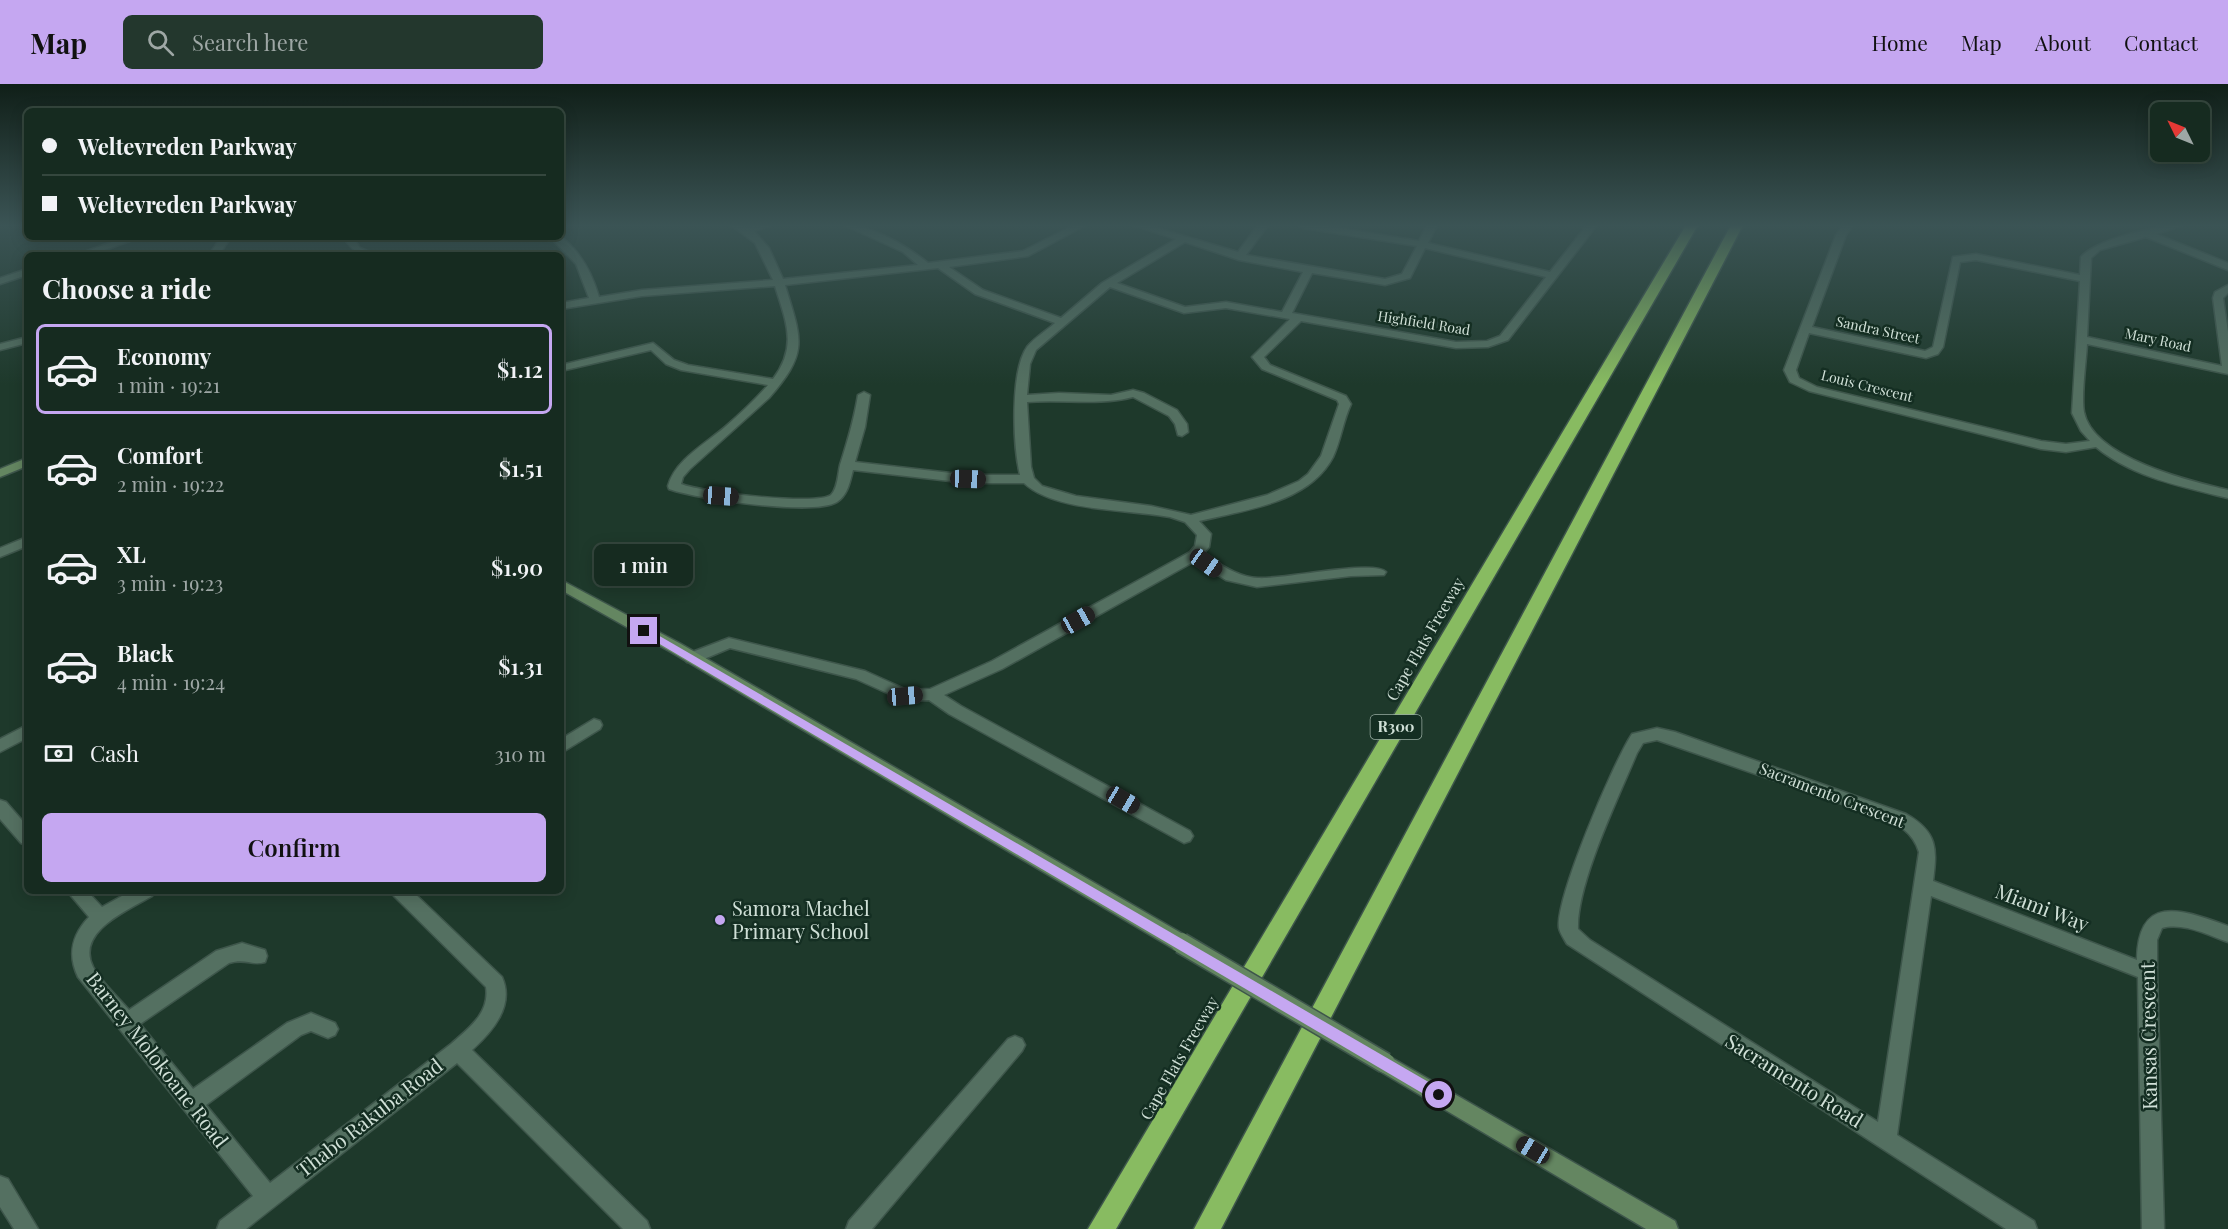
<!DOCTYPE html>
<meta charset="utf-8">
<style>
body{margin:0;font-family:"Playfair Display",serif;background:#23372d;color:#f1f3f6;height:100vh;display:flex;flex-direction:column;font-size:22px;white-space:nowrap}
*{box-sizing:border-box;margin:0}
p{font-size:20px;color:#9ea7a5}
.icon{flex:none;width:33px;height:33px;fill:none;stroke:currentColor;stroke-width:2;stroke-linecap:round;stroke-linejoin:round}
.map{position:relative;flex:1;overflow:hidden}
.panel{position:absolute;left:24px;top:168px;width:540px;height:642px;display:flex;flex-direction:column;background:#162b20;border-radius:9px;box-shadow:0 3px 15px #0003,0 0 0 2px #35473e}
.panel>*{flex:none}
.guide{position:absolute;left:24px;top:24px;width:540px;height:132px;border-radius:9px;box-shadow:0 3px 15px #0003,0 0 0 2px #35473e;display:grid;align-content:center;height:132px;padding:0 18px;background:#162b20}
.needle{width:39px;rotate:313deg}
.buttons{position:absolute;left:2150px;top:18px;display:grid;gap:12px}
.buttons a{display:grid;place-items:center;width:60px;height:60px;border-radius:9px;background:#162b20;box-shadow:0 3px 15px #0003,0 0 0 2px #35473e;font-size:30px}
.end{position:absolute;width:27px;height:27px;margin:-14px;border:8px solid #c5a7f1;background:#111;box-shadow:0 0 0 3px #111}
.from{border-radius:50%}
.bubble{position:absolute;height:42px;border-radius:9px;background:#162b20;box-shadow:0 3px 15px #0003,0 0 0 2px #35473e;font-size:20px;font-weight:600;line-height:42px;text-align:center}
.car{position:absolute;width:18px;height:36px;margin:-18px -9px;border-radius:8px;box-shadow:0 0 4px 2px #0007;background:linear-gradient(#222 24%,#8ab4d8 0 40%,#222 0 76%,#8ab4d8 0 86%,#222 0)}
.guide b{display:flex;align-items:center;gap:21px;height:57px;font-size:22px}
.guide b+b{border-top:2px solid #35473e}
.guide i{width:15px;height:15px;background:#f1f3f6}
ul{padding:0;list-style:none}
li{display:flex;align-items:center;gap:18px;height:90px;margin:0 12px 9px;padding:0 6px;border:3px solid transparent;border-radius:9px}
li div{flex:1}
li b{display:block;font-size:22px}
li em{font-style:normal;font-weight:600}
li.current{border-color:#c5a7f1}
li>.icon{width:54px;height:54px;stroke-width:1.5}
h2{padding:0 18px;font-size:27px;line-height:72px}
.pay{display:flex;align-items:center;gap:15px;height:66px;padding:0 18px;font-size:22px}
.pay p{margin-inline-start:auto}
.action{display:flex;gap:12px;margin-top:auto;padding:12px 18px}
.action a{flex:1;height:69px;border-radius:9px;background:#c5a7f1;color:#111;font-size:24px;font-weight:600;line-height:69px;text-align:center}
header{display:flex;align-items:center;gap:36px;box-sizing:border-box;height:84px;padding:0 30px;background:#c5a7f1;color:#111}
header strong{font-size:28px}
nav{display:flex;gap:33px;margin-inline-start:auto;font-size:21px}
.search{width:420px;height:54px;background:#23372d;display:flex;align-items:center;gap:15px;box-sizing:border-box;padding:0 21px;border-radius:9px;color:#9ea7a5;font-size:22px}
.map>svg:first-child{display:block}
.lines{fill:none;stroke-linecap:round;stroke-linejoin:round}
.street-casing{stroke:#3e564b;stroke-width:3}
.secondary-casing{stroke:#3e564b;stroke-width:3}
.highway-casing{stroke:#3e564b;stroke-width:3}
.street{fill:#547061;fill-rule:evenodd}
.secondary{fill:#648661;fill-rule:evenodd}
.highway{fill:#88bb61;fill-rule:evenodd}
.secondary-bridge-casing{stroke:#3e564b;stroke-width:23;stroke-linecap:butt}
.secondary-bridge{stroke:#648661;stroke-width:20}
.route{fill:#c5a7f1}
.poi-dot{fill:#c5a7f1;stroke:#142e22;stroke-width:2}
.labels{text-anchor:middle;stroke-width:5;stroke-linejoin:round;paint-order:stroke}
.far-street-label{font-size:14px;fill:#d0e0d7;stroke:#142e22}
.shield{fill:#142e22;stroke:#98aba1;stroke-width:1.5}
.shield-label{font-size:15px;font-weight:bold;fill:#d0e0d7}
.street-label{font-size:16px;fill:#d0e0d7;stroke:#142e22}
.near-street-label{font-size:20px;fill:#d0e0d7;stroke:#142e22}
.near-poi-label{font-size:20px;fill:#d0e0d7;stroke:#142e22;text-anchor:start}
</style>
<header>
<strong>Map</strong>
<div class="search"><svg class="icon" aria-label="search" viewBox="0 0 24 24"><circle cx="10" cy="10" r="6"/><path d="M15 15l6 6"/></svg>Search here</div>
<nav><a>Home</a><a>Map</a><a>About</a><a>Contact</a></nav>
</header>
<div class="map">
<svg width="2228" height="1145" viewBox="0 0 2228 1145">
<rect width="100%" height="100%" fill="#1e392b"/>
<g class="lines">
<defs>
<g id="street">
<path d="M731,141L748,143L772,141L754,147L769,164L783,195L918,181L903,168L844,141C872,141 907,162 928,179L1023,167L1074,141H1086L1028,172L949,183L983,206L1061,234L1102,199L1176,155L1133,141H1147L1238,168L1258,141H1268L1246,171L1385,195L1402,190L1417,162L1303,144L1298,141H1321L1419,157L1427,141H1437L1428,159L1550,188L1587,141H1597L1508,256L1488,263L1456,264L1301,237L1264,273L1270,281L1346,312L1351,320C1343,337 1341,356 1333,373C1309,419 1245,426 1199,437L1211,450L1209,463L1203,470C1220,480 1237,493 1258,494C1281,496 1374,475 1386,488L1384,491L1351,492L1257,503L1226,496L1195,477L1002,585L944,611L961,622L1190,747L1193,752L1190,757L1184,759L949,630L929,616L905,617L856,595L730,564L697,578H687L684,574L687,570L729,554L865,587L907,606L930,605L992,577L1190,468L1195,462L1197,451L1185,438L1170,433C1128,425 1055,428 1024,399H968L853,386C850,397 848,411 837,418C814,432 696,415 669,405L668,402C675,376 705,360 725,343C740,330 755,316 768,301L681,286L666,280L651,266L561,287V281L653,259L674,276L688,281L773,295C798,262 786,238 775,202L642,212L561,225V219L589,214L576,180L550,153H561C581,168 592,189 599,213L642,206L773,196L755,159ZM1185,158L1239,176L1303,188L1282,228L1226,218L1185,223L1117,199ZM1425,164L1546,193L1500,252L1487,257L1456,258L1292,229L1312,189L1385,201L1410,194ZM938,184L975,210L1055,239C1046,247 1034,254 1027,263C1010,287 1013,363 1020,391H968L855,378L865,343L870,311L864,308L858,311C854,336 847,359 840,381C838,389 838,404 831,411C817,422 700,408 681,400L683,393L690,385L769,314C809,268 802,257 785,201ZM1110,203L1184,229L1226,224L1290,235L1252,273L1262,285L1337,316L1339,320L1321,372L1308,390L1299,397L1267,411L1191,431L1151,422L1076,412L1042,402L1034,394L1031,383L1027,318C1063,315 1099,322 1133,313L1169,332L1175,340L1178,351L1182,352L1188,348L1187,340L1177,326L1144,309L1133,306L1111,311L1059,309L1027,311L1030,280L1036,266Z"/>
<path d="M1843,141H1853L1846,151L1812,243L1925,267L1933,263L1953,173L1976,170L2080,191L2081,173C2097,155 2158,141 2183,141L2156,150L2228,179V186L2146,153L2100,166L2091,174L2087,253L2222,282L2213,214L2215,208L2228,201V209L2223,214L2228,248V290L2087,260C2086,278 2081,312 2084,328C2093,374 2190,397 2228,406V414C2183,403 2132,393 2096,363L2066,368L2041,365L1809,307L1790,298L1784,286L1836,151ZM1976,176L2080,197L2072,329L2081,347L2090,357L2066,360L2041,357L1817,303L1799,294L1796,286L1809,249L1926,274L1938,270L1943,263L1960,178Z"/>
<path d="M126,153H141L91,171H76Z"/>
<path d="M221,153H231L219,171H209Z"/>
<path d="M343,153H353L360,164L377,171C359,171 353,168 343,153Z"/>
<path d="M27,185V191L0,200V194Z"/>
<path d="M27,253V259L0,266V260Z"/>
<path d="M27,453V462L0,473V464Z"/>
<path d="M594,635L600,637L602,641L600,645L561,669V655Z"/>
<path d="M27,641V654L0,668V655Z"/>
<path d="M1657,644L1675,648L1906,730C1938,748 1937,765 1933,797L2137,876C2138,808 2183,826 2228,842V858C2208,851 2183,838 2162,844L2157,856V888L2164,1145H2142L2138,893L1931,812L1897,1051L2034,1137L2037,1145H2006L1567,860C1564,855 1560,849 1559,844C1555,815 1614,677 1632,650ZM1657,656L1880,733C1898,740 1913,748 1919,768L1878,1038L1590,856L1578,845C1576,801 1619,712 1637,669L1643,659Z"/>
<path d="M0,716L6,718L27,742V761L21,759L0,735Z"/>
<path d="M67,807H87L102,823L131,807H155L152,812C129,826 75,847 93,883C101,898 118,913 129,926L216,867L242,859L265,866L267,872L265,878C252,882 246,874 229,879L140,940L193,1005L287,939L311,929L335,939L338,945L335,951L328,954L311,947L301,951L206,1021L270,1099L451,960C469,944 490,929 486,903L394,812L391,807H412L502,893C515,922 492,948 472,966L647,1137L650,1145H623L457,979L246,1145H217L220,1137L253,1112L78,893C67,870 72,851 89,833Z"/>
<path d="M1015,952L1022,955L1025,961L1022,967L872,1145H846L849,1137L1008,955Z"/>
<path d="M0,1092L8,1095L38,1145H14L0,1123Z"/>
</g>
<g id="secondary">
<path d="M27,374V382L0,393V385Z"/>
<path d="M561,496L681,560L1188,853L1190,859L1188,865L1181,867L1174,865L671,568L561,506Z"/>
<path d="M1385,970L1675,1137L1678,1145H1646L1378,986L1375,979L1378,972Z"/>
</g>
<g id="highway">
<path d="M1686,141H1698L1116,1145H1088Z"/>
<path d="M1731,141H1743L1221,1145H1194Z"/>
</g>
</defs>
<!-- street casing -->
<use href="#street" class="street-casing"/>
<!-- secondary casing -->
<use href="#secondary" class="secondary-casing"/>
<!-- highway casing -->
<use href="#highway" class="highway-casing"/>
<!-- street -->
<use href="#street" class="street"/>
<!-- secondary -->
<use href="#secondary" class="secondary"/>
<!-- highway -->
<use href="#highway" class="highway"/>
<defs>
<path id="secondary-bridge" d="M1181,859L1385,979"/>
</defs>
<!-- secondary-bridge casing -->
<use href="#secondary-bridge" class="secondary-bridge-casing"/>
<!-- secondary-bridge -->
<use href="#secondary-bridge" class="secondary-bridge"/>
</g>
<!-- sky -->
<linearGradient id="sky" x2="0" y2="1"><stop stop-color="#101f18"/><stop offset="0.47" stop-color="#3b5455"/><stop offset="1" stop-color="#3b5455" stop-opacity="0"/></linearGradient>
<rect width="2228" height="301" fill="url(#sky)"/>
<!-- route -->
<path class="route" d="M644,543L1444,1007L1446,1011L1444,1016L1439,1017L1434,1016L641,549L640,547Z"/>
<!-- markers -->
<circle class="poi-dot" cx="720" cy="836" r="6"/>
<g class="labels">
<!-- far-street labels -->
<g class="far-street-label">
<text transform="translate(1424 239) rotate(9)" y="5">Highfield Road</text>
<text transform="translate(1878 246) rotate(12)" y="5">Sandra Street</text>
<text transform="translate(2158 256) rotate(12)" y="5">Mary Road</text>
<text transform="translate(1867 302) rotate(14)" y="5">Louis Crescent</text>
</g>
<!-- shield labels -->
<rect class="shield" x="1370.5" y="631" width="51" height="24" rx="4.5"/>
<g class="shield-label">
<text x="1396" y="648">R300</text>
</g>
<!-- street labels -->
<g class="street-label">
<text transform="translate(1425 555) rotate(-60)" y="6">Cape Flats Freeway</text>
<text transform="translate(1832 711) rotate(21)" y="6">Sacramento Crescent</text>
<text transform="translate(1179 974) rotate(-60)" y="6">Cape Flats Freeway</text>
</g>
<!-- near-street labels -->
<g class="near-street-label">
<text transform="translate(2042 824) rotate(21)" y="7">Miami Way</text>
<text transform="translate(2149 952) rotate(-91)" y="7">Kansas Crescent</text>
<text transform="translate(157 976) rotate(52)" y="7">Barney Molokoane Road</text>
<text transform="translate(1794 997) rotate(32)" y="7">Sacramento Road</text>
<text transform="translate(370 1034) rotate(-38)" y="7">Thabo Rakuba Road</text>
</g>
<!-- near-poi labels -->
<g class="near-poi-label">
<text x="732" y="832">Samora Machel<tspan x="732" dy="23">Primary School</tspan></text>
</g>
</g>
</svg>
<div class="buttons">
<a><svg class="needle" viewBox="-14 -14 28 28"><path d="M0-13l5 13h-10z" fill="#e53935"/><path d="M0 13l5-13h-10z" fill="#9ea7a5"/></svg></a>
</div>
<i class="end from" style="left:1439px;top:1011px"></i>
<i class="end" style="left:644px;top:547px"></i>
<div class="bubble" style="left:594px;top:460px;width:99px">1 min</div>
<i class="car" style="left:968px;top:395px;rotate:92deg"></i>
<i class="car" style="left:721px;top:412px;rotate:94deg"></i>
<i class="car" style="left:1206px;top:479px;rotate:125deg"></i>
<i class="car" style="left:1078px;top:536px;rotate:61deg"></i>
<i class="car" style="left:905px;top:612px;rotate:85deg"></i>
<i class="car" style="left:1123px;top:716px;rotate:120deg"></i>
<i class="car" style="left:1533px;top:1066px;rotate:301deg"></i>
<div class="guide">
<b><i class="from"></i>Weltevreden Parkway</b>
<b><i></i>Weltevreden Parkway</b>
</div>
<section class="panel">
<h2>Choose a ride</h2>
<ul>
<li class="current"><svg class="icon" aria-label="car" viewBox="0 0 24 24"><path d="M5 17H2v-5l4-1 3-4h7l3 4 3 1v5h-3M9 17h6M6 11h13"/><circle cx="7" cy="17" r="2"/><circle cx="17" cy="17" r="2"/></svg><div><b>Economy</b><p>1 min · 19:21</p></div><em>$1.12</em></li>
<li><svg class="icon" aria-label="car" viewBox="0 0 24 24"><path d="M5 17H2v-5l4-1 3-4h7l3 4 3 1v5h-3M9 17h6M6 11h13"/><circle cx="7" cy="17" r="2"/><circle cx="17" cy="17" r="2"/></svg><div><b>Comfort</b><p>2 min · 19:22</p></div><em>$1.51</em></li>
<li><svg class="icon" aria-label="car" viewBox="0 0 24 24"><path d="M5 17H2v-5l4-1 3-4h7l3 4 3 1v5h-3M9 17h6M6 11h13"/><circle cx="7" cy="17" r="2"/><circle cx="17" cy="17" r="2"/></svg><div><b>XL</b><p>3 min · 19:23</p></div><em>$1.90</em></li>
<li><svg class="icon" aria-label="car" viewBox="0 0 24 24"><path d="M5 17H2v-5l4-1 3-4h7l3 4 3 1v5h-3M9 17h6M6 11h13"/><circle cx="7" cy="17" r="2"/><circle cx="17" cy="17" r="2"/></svg><div><b>Black</b><p>4 min · 19:24</p></div><em>$1.31</em></li>
</ul>
<div class="pay"><svg class="icon" aria-label="cash" viewBox="0 0 24 24"><path d="M3 7h18v10H3z"/><circle cx="12" cy="12" r="2"/></svg>Cash<p>310 m</p></div>
<div class="action"><a>Confirm</a></div>
</section>
</div>
